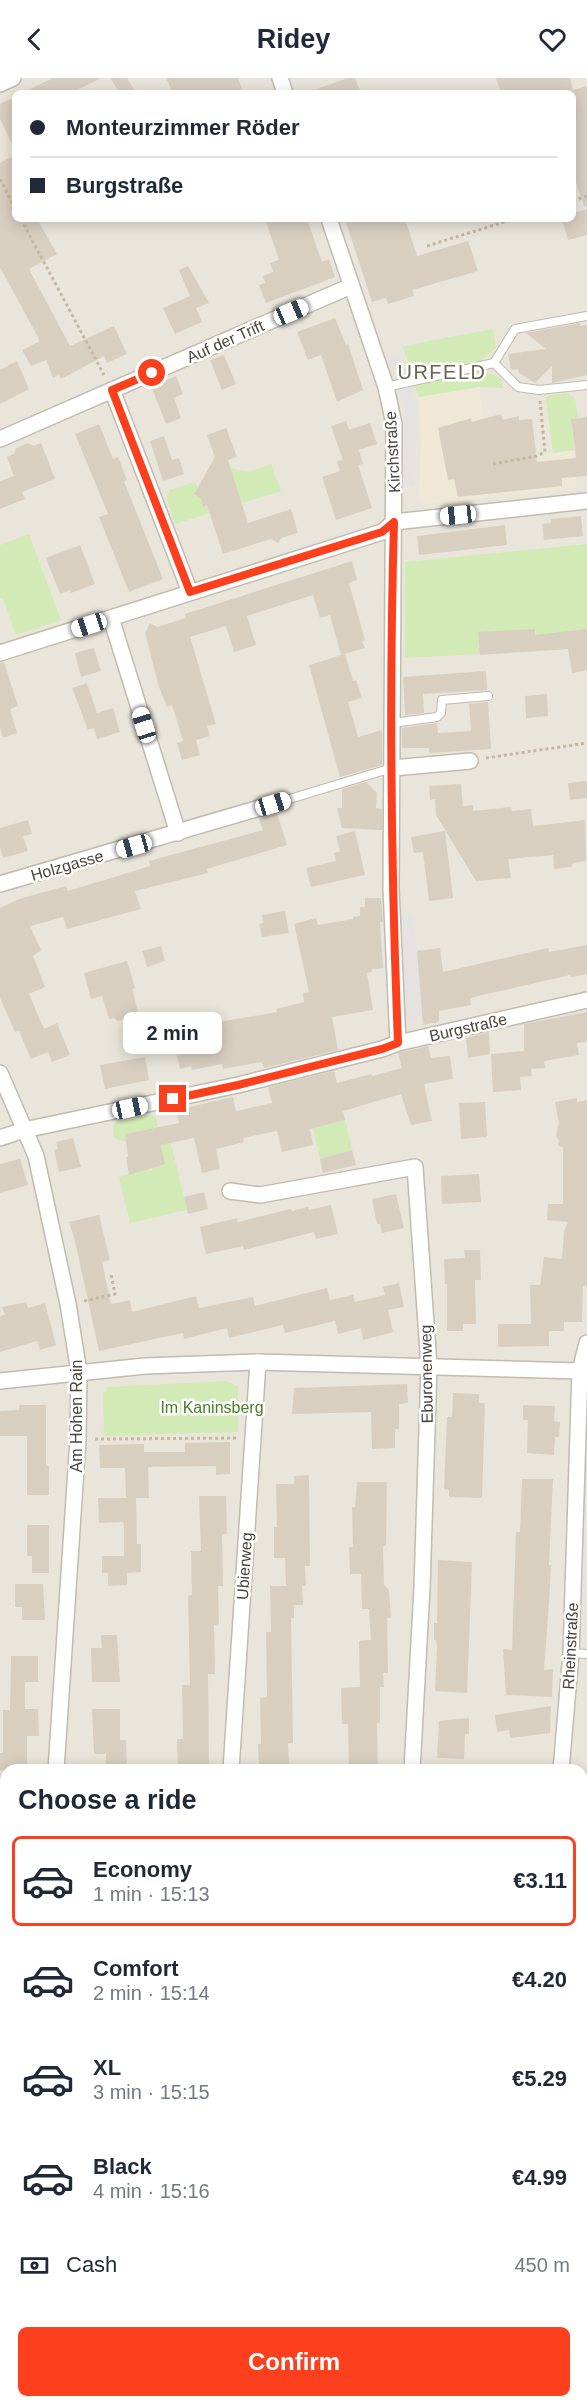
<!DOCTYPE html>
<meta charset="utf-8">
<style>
body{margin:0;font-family:Arial,sans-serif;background:#f6f6f7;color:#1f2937;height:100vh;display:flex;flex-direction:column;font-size:22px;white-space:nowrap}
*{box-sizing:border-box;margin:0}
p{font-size:20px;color:#747a83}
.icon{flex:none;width:33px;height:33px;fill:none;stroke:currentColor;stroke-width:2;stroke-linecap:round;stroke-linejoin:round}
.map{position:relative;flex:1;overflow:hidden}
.panel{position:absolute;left:0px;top:1686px;width:588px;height:644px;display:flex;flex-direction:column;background:#fff;border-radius:18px 18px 0 0;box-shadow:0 3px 15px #0003}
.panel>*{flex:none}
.guide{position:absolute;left:12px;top:12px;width:564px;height:132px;border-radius:9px;box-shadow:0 3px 15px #0003;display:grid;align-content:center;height:132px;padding:0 18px;background:#fff}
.end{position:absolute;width:27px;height:27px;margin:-14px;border:8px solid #fc3f1d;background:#fff;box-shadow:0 0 0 3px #fff}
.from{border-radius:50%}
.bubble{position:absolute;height:42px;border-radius:9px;background:#fff;box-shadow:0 3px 15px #0003;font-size:20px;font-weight:800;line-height:42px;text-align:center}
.car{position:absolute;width:18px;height:36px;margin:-18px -9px;border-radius:8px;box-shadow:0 0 4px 2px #0007;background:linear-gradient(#fff 24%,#345 0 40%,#fff 0 76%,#345 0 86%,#fff 0)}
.guide b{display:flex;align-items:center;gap:21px;height:57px;font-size:22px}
.guide b+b{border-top:2px solid #e0e1e3}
.guide i{width:15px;height:15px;background:#1f2937}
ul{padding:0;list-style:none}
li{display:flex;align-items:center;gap:18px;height:90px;margin:0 12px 9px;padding:0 6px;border:3px solid transparent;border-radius:9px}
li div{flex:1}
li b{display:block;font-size:22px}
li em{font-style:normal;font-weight:800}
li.current{border-color:#fc3f1d}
li>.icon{width:54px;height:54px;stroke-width:1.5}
h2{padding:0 18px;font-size:27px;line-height:72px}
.pay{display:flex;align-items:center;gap:15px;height:66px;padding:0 18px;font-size:22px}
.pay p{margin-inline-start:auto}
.button{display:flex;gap:12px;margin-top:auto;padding:12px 18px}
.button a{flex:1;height:69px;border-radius:9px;background:#fc3f1d;color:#fff;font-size:24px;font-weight:800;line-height:69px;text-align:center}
header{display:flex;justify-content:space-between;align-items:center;height:78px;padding:0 18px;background:#fff;font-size:27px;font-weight:800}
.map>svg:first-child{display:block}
.residential{fill:#eae5da;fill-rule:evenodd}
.education{fill:#efe8d6}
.green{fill:#d2eab5}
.parking{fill:#e5e3e0}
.building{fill:#d8cfc1}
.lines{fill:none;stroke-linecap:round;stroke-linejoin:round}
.service-casing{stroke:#c2bbae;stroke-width:10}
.minor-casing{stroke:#c2bbae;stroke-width:18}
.path{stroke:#c4b79f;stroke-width:3;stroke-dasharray:3 3;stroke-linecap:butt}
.service{stroke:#fff;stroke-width:8}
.minor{stroke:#fff;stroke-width:15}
.route{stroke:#fc3f1d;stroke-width:8}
.labels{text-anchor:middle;stroke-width:5;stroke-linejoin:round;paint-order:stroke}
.street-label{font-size:16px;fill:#4b4439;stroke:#fff}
.park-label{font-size:16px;fill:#4a7f2a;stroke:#fff}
.quarter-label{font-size:20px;letter-spacing:1.5px;fill:#6e6250;stroke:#fff}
</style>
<header><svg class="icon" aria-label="back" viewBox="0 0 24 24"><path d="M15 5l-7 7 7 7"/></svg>Ridey<svg class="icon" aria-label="heart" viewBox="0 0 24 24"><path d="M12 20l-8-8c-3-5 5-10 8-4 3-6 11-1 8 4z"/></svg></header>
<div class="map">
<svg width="587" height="2329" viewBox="0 0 587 2329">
<rect width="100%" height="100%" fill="#f6f3ec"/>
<!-- residential -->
<path class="residential" d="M0,0H587V2329H212L213,2324H582V1692H6V1865H0ZM15,15H573V141H15Z"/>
<!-- education -->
<path class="education" d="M479,309L490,383L574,372L577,410L424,426L423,421H419L421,358L419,319Z"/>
<!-- green -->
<g class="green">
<path d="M493,251L496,270L479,284L421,294L410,292L403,268Z"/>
<path d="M483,293L501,300L503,310L479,309L419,319L415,308L424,304Z"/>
<path d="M566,315L575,320L578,340L571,341L574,372L553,375L546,322L549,317Z"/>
<path d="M271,386L281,413L175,446L166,419L170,412L195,404L198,410L195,414L201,419L204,428L210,426L230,390L249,394Z"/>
<path d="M29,456L61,542L16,557L3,521L0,520V467Z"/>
<path d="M587,466V566L560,572L405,580V484Z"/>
<path d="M152,1037L156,1040L158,1049L126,1056L130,1065L114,1060L113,1048L117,1044Z"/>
<path d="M345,1042L352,1072L320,1081L313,1050Z"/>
<path d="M171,1065L187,1132L130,1145L119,1099L149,1090V1093H152L151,1086L163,1084L165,1086L161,1067Z"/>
<path d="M226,1303L238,1308V1354L104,1358L103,1316L107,1309Z"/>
</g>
<!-- parking -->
<g class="parking">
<path d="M401,276L417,330L415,408H403L404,332L388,279Z"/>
<path d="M364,447L370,451L280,480L278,475Z"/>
<path d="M398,837H414L419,898L422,938L406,945Z"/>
</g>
<!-- building -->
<g class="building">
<path d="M53,0H101L71,15H22Z"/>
<path d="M110,0H127L136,15H120Z"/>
<path d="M166,0H238L242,11L232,15H173Z"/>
<path d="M348,0H355L361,15H311V13Z"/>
<path d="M496,0H570L573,12L587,8V128L584,129L573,95V15H501Z"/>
<path d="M15,19V72L0,41V26Z"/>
<path d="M15,77V141H37L57,176L29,191L70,268L114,248L127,276L107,285L104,278L61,301L59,297L53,300L46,282L31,288L22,272L40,263L0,189V85Z"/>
<path d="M587,131V157L568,162L562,141H573V135Z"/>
<path d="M265,141H307L322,184L329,181L335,199L266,225L259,207L265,205L263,198L273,194L270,185L279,182Z"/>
<path d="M345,141H405L417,178L468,163L478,193L412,212L414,218L388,226L386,220L372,224Z"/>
<path d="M188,188L209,225L196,230L202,244L175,256L163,230L190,218L179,192Z"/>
<path d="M335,240L346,267L348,266L363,312L337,324L321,277L308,282L297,254Z"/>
<path d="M580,245V248L587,247V297L552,305V288L535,305L518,294V291L511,292L508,276L546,271L526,255Z"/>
<path d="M224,277L236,306L222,312L210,282Z"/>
<path d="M17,283L29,311L0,326V292Z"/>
<path d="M176,298L183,316L174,320L181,340L166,346L151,308Z"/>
<path d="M501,336L503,342L519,338V342L532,341L537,384L576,380L571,341L587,339V398L562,400V408L458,419L454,401L448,402L438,350L471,340L472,344Z"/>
<path d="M346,343L349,352L370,345L377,366L359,372L363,386L358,387L372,430L336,442L322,399L340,393L337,383L343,382L331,348Z"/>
<path d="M99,346L113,381L118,379L127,402L124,403L163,501L129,514L99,439L108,436L75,356Z"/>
<path d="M226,350L237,379L228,382L248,445L291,431L298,455L281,460L278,465L271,461L223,476L207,427L203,429L201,420L194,416L215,379L207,357Z"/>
<path d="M164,358L172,382L179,380L184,396L163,403L150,363Z"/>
<path d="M28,365L34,368L41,365L55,401L22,414L25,421L0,431V403L14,398L7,379L14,376L16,370Z"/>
<path d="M581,438L583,458L544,462L542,446L551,445V441Z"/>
<path d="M505,447L507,467L419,477L417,458Z"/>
<path d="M80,467L95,506L71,515L70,512L60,516L46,480Z"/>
<path d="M352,483L357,502L349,505L365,562L362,563L365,570L341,577L330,537L320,540L313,517L247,538L256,567L234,574L226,548L190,559L216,646L207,648L210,658L196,662L200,677L182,682L177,665L183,663L172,627L167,629L159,609L145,555L150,545L157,549L186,540L185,536Z"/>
<path d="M535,551V557L587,551V592L572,595L568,571L480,577L478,554Z"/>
<path d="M94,570L101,593L81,599L75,575Z"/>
<path d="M345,576L353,603L356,602L362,620L348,624L358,659L382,652V687L340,699L309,587Z"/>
<path d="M4,584L18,628L10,631L17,655L3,660L0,650V585Z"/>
<path d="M486,593L487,612L423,616L424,635L405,637L403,599Z"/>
<path d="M87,605L97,635L113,630L120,654L97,661L94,650L88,652L72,610Z"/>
<path d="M547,616L548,638L526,640L525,618Z"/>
<path d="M488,624L491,671L429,675V670H402V650L437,645L438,655L471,653L469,626Z"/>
<path d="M587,703V720L570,722L568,705Z"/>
<path d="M366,704L377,715L376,730L382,731V752L342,750L337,730H342V711Z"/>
<path d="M461,706L463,728L473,727V733L511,729L512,733L531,731L533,748L585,742L586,783L574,785L571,789L554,791L553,777L508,781L511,800L476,803L436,737L435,721L430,722L429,708Z"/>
<path d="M277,735L287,767L207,791L208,795L135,813L141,831L67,851L63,839L30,848L41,872L33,878L45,909L29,916L44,951L57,945L70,977L52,984L48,974L31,981L19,953L15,954L0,920V830L19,821L66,808L68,813L111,800L150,788L149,783L263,752L259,741Z"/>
<path d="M28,742L32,756L23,758L28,773L3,780L0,769V750Z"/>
<path d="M355,753L365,797L311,809L306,790L336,783L334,775L340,773L336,758Z"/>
<path d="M445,753L453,820L429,823L423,774L414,775L411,759Z"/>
<path d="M365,820H381L383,844H380L383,890L372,891V894L367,895L373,932L332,939L338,972L264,990L262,984L223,991L222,986L192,992L191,988L180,991L173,962L214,953L212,945L277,934L276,931L304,924L303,915L309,914L294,846L316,840L318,847L353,841V839L360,838V829H365Z"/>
<path d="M285,833L289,855L262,859L259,846L263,845L262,837Z"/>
<path d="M587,867V896L571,899L570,897L470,920L471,927L439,933V944L423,947L417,873L440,870L443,894L548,870L549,874Z"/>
<path d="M161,868L165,883L147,889L142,873Z"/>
<path d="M127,883L135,910L132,911L138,933L128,936L126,941L118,943L114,940L109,941L102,918L91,921L84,895Z"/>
<path d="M587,934V964L577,965L579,977L544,983L545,990L531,991L532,998L520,999L521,1012L493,1014L491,976L524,973V946Z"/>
<path d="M489,954L490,976L468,980L466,960Z"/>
<path d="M428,968L431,980L450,978L453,1001L424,1006L432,1043L411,1047L401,1016L343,1033L345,1042L310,1051L313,1067L282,1074L277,1053L243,1060L244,1064L216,1071L220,1091L202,1095L194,1060L161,1067L165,1086L129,1097L126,1079L128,1078L125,1056L179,1045L176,1032L233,1019L236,1033L272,1025L268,1009L334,993L337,1005L371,996L372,998L402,990L398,975Z"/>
<path d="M145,979L149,1002L105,1011L100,987Z"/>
<path d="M577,1020V1024L587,1022V1208H583L582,1244H564V1253H549V1268L498,1269V1246H531L530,1207H540L544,1179L562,1181L564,1153L568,1144L547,1142L548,1126H563V1069L558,1068L559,1063L556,1058L559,1045L555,1024Z"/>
<path d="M485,1024L487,1059L461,1061L459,1025Z"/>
<path d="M73,1060L81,1089L59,1094L54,1072L58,1071L56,1064Z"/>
<path d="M352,1072L356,1087L323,1095L320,1081Z"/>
<path d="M20,1081L28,1107L0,1115V1086Z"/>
<path d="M479,1096L481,1124L442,1126L441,1098Z"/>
<path d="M204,1114L208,1131L188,1136L184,1119Z"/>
<path d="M396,1116L404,1150L382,1155L380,1146H377L372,1121Z"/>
<path d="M331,1127L338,1156L316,1161L314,1154L244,1172L243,1168L206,1176L200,1149L237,1140L238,1144L291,1131L292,1133L308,1129L309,1132Z"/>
<path d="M99,1137L110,1182L102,1184L111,1226L130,1222L132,1234L196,1218L199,1230L253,1219L255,1228L327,1210L330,1222L353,1217L355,1224L385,1217L383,1209L399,1205L404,1229L388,1232L393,1254L363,1262L361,1250L338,1256L335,1243L285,1255L283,1247L229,1260L227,1250L184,1261L183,1255L99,1273L75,1163L69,1144Z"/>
<path d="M464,1172H480L481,1202H475L476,1246H463V1253H447V1206H445L444,1181L465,1180Z"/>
<path d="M26,1224L28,1230L45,1225L56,1267L40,1272L37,1263L0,1274V1238L5,1237L2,1229Z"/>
<path d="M407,1306L408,1325L399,1326V1351H395V1370L372,1371L371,1334L292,1336L294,1310Z"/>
<path d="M453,1315L479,1316V1325H485L482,1420L449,1419V1412L444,1411L447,1339H452Z"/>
<path d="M19,1327H46V1388H49V1417H27V1358H0V1333L19,1332Z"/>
<path d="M523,1327L555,1328L554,1343L560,1344L559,1359H555L554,1377L527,1375L528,1342H523Z"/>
<path d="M230,1364V1396L216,1397V1388L148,1389L149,1420H136L137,1466H141V1494L127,1495V1507L108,1508V1495H102V1478H124V1448L123,1444L99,1445L98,1420H126L125,1390H100L99,1367L144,1366V1374H185V1365Z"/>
<path d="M309,1397L310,1488H305L306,1508H302L303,1527H294V1540H291L293,1665H288L289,1690L259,1692L258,1666H261L260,1620L267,1619L266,1554H271L270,1508H286L285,1480H274V1449H277L276,1406H294V1398Z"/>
<path d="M522,1401H553L549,1487H551L549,1525L544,1592L553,1591L552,1619L506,1617L503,1571L512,1572L516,1454H520Z"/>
<path d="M357,1404H387L386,1468H383L384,1507L389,1512L391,1540H387L388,1595H383L384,1609H380V1645H377L378,1692H349L348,1646H342L341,1610L360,1609L359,1563L371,1562L369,1531H362L361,1496H350L349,1469H353L352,1429H355Z"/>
<path d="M199,1418H226L227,1456H222L223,1508H218L219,1546L214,1547L215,1596H208L209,1692H178L177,1661H183L182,1607H190L188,1518L192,1517L191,1473H201Z"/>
<path d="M27,1447H49V1495H32V1478H27Z"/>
<path d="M438,1482L472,1484L467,1615L435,1613L437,1570L436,1562H434V1545H437Z"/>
<path d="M15,1506H43L45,1542H22V1529H15Z"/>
<path d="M101,1557H117L120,1604H92L91,1570H102Z"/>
<path d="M11,1578H38V1604H25V1631H38L39,1658H27V1692H0V1675H3V1632H10Z"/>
<path d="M551,1628L550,1655L510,1660L509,1652L497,1654L495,1637Z"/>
<path d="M92,1631H120V1662H126L127,1692H106V1676H94Z"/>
<path d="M469,1640V1656H465L464,1681L437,1680L439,1643Z"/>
</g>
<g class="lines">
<defs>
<g id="service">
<path d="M494,285L515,251L587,238"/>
<path d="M386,309L494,285L518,309L539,312L587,307"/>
<path d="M393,645L437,639L441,635L442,622L488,618"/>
<path d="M273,726L392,690"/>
<path d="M571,1575L587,1576"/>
</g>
<g id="minor">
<path d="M280,0L285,15"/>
<path d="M0,6L13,0"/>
<path d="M329,141L386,309L394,346L391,810L398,965"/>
<path d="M112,312L190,514"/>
<path d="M0,361L351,208"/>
<path d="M111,540L178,755"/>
<path d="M0,575L382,454L394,444L587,423"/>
<path d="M393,690L470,683"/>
<path d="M0,806L273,726"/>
<path d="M0,995L36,1078L68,1226L79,1294L78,1361L56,1692"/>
<path d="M0,1060L24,1052L238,1007L382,971L398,965L587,922"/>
<path d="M230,1113L260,1117L415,1089L429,1288L422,1510L412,1692"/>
<path d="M0,1303L145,1288L258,1284L580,1293"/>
<path d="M231,1692L258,1284"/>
<path d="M561,1692L571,1575L580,1293L587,1265"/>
<path d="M0,1836L6,1835"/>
<path d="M288,2329L290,2324"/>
<path d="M521,2329L522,2324"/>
</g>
</defs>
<!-- service casing -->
<use href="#service" class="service-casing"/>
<!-- minor casing -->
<use href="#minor" class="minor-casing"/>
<!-- path -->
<g class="path">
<path d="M0,101L15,130"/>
<path d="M573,123L587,118"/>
<path d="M21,141L104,297"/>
<path d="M427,168L514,141"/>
<path d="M493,386L537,378L545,374L540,323"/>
<path d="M486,680L587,665"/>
<path d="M84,1223L115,1216L111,1196"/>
<path d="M95,1361L239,1360"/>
<path d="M0,2005L6,1985"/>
<path d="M0,2278L6,2279"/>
</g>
<!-- service -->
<use href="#service" class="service"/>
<!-- minor -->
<use href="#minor" class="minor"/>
</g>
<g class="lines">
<!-- route -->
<path class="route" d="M152,295L112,312L190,514L382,454L394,444C389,617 391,791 398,965L382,971L238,1007L173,1021"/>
</g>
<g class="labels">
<!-- street labels -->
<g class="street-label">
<text transform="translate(225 263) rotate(-24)" y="6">Auf der Trift</text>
<text transform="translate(392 374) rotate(-93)" y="6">Kirchstraße</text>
<text transform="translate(67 787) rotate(-16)" y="6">Holzgasse</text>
<text transform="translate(468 949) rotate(-13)" y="6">Burgstraße</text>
<text transform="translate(426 1296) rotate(-91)" y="6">Eburonenweg</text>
<text transform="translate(76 1338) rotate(-90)" y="6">Am Hohen Rain</text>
<text transform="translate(244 1488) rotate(-86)" y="6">Ubierweg</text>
<text transform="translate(570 1568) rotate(-87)" y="6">Rheinstraße</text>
</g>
<!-- park labels -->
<g class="park-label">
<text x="212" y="1335">Im Kaninsberg</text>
</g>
<!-- quarter labels -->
<g class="quarter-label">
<text x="442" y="301">URFELD</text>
</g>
</g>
</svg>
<i class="end from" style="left:152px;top:295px"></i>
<i class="end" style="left:173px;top:1021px"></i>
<div class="bubble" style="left:123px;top:934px;width:99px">2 min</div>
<i class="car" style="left:291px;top:234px;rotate:67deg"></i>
<i class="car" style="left:458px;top:437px;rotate:264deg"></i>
<i class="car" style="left:89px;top:547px;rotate:252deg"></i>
<i class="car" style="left:144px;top:647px;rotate:343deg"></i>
<i class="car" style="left:273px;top:726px;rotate:73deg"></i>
<i class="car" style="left:134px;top:768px;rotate:254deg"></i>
<i class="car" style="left:130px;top:1030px;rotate:78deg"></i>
<div class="guide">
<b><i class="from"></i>Monteurzimmer Röder</b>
<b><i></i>Burgstraße</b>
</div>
<section class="panel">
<h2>Choose a ride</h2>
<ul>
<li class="current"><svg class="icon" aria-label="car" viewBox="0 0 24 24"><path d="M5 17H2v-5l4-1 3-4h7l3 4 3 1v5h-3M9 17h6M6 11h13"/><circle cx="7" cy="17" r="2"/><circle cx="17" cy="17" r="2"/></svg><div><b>Economy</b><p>1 min · 15:13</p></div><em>€3.11</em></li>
<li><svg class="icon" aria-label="car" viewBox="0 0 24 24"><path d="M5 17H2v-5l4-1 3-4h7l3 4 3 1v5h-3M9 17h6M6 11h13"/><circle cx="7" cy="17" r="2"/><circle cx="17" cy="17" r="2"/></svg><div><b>Comfort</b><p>2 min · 15:14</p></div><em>€4.20</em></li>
<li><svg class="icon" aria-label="car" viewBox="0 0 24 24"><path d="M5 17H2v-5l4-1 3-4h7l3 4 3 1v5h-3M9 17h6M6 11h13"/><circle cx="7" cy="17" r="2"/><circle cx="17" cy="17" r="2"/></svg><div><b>XL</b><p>3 min · 15:15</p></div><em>€5.29</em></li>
<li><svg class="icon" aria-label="car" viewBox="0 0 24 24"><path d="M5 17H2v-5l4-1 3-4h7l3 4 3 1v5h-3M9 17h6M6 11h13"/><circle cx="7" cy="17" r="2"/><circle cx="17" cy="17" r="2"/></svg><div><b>Black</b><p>4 min · 15:16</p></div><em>€4.99</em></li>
</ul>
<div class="pay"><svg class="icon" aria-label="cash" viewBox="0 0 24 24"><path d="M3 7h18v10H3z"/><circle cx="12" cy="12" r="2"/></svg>Cash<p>450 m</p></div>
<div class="button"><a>Confirm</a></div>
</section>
</div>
